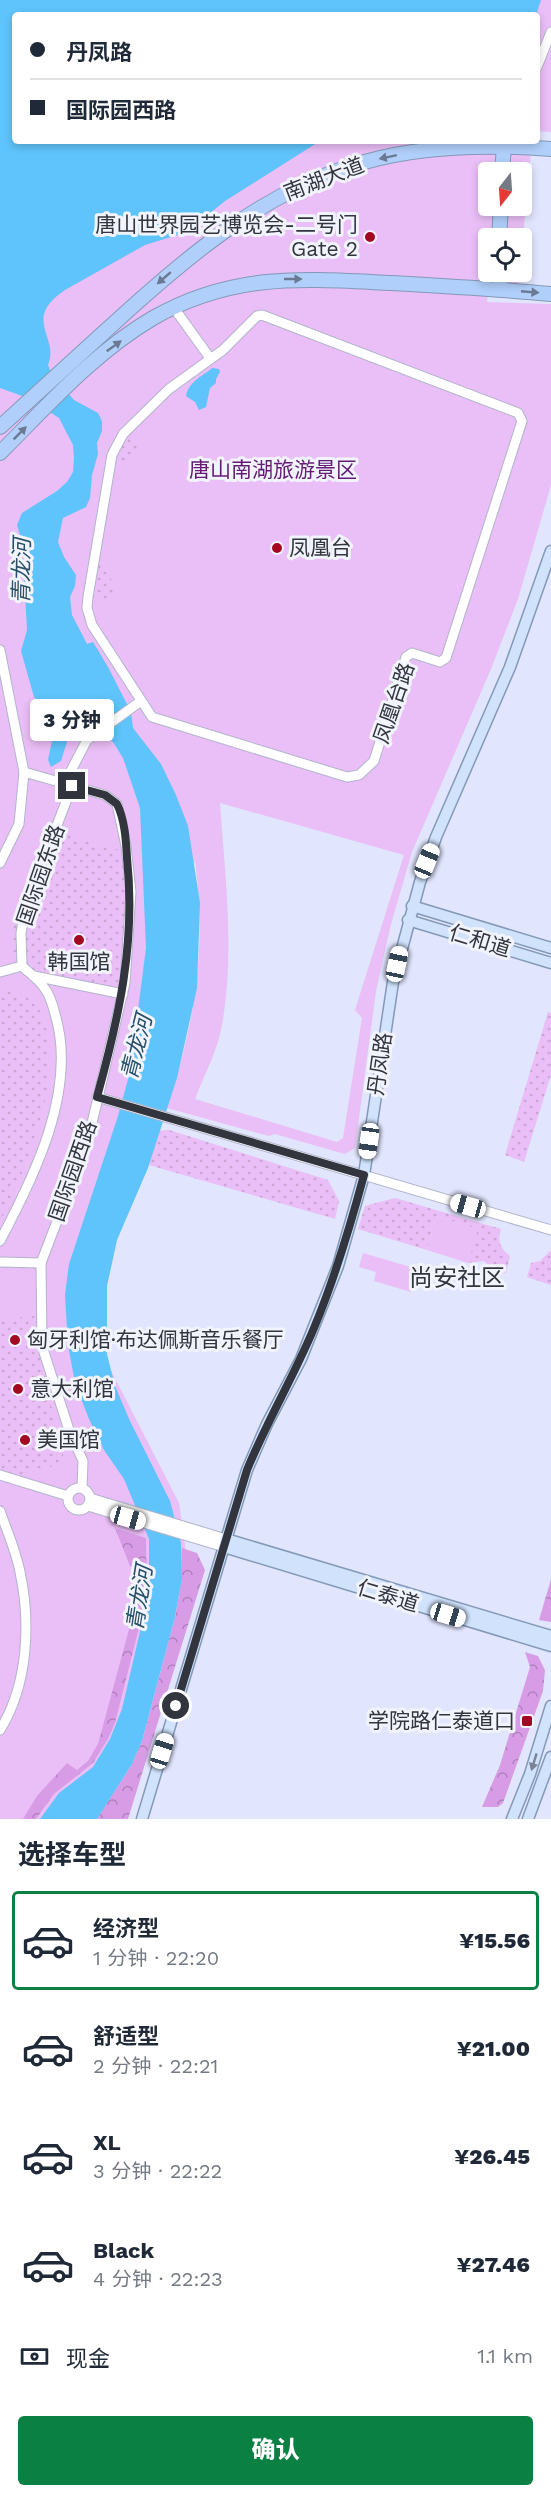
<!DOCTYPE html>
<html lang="zh">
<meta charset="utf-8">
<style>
body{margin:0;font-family:"Work Sans","Noto Sans SC",sans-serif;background:#f6f6f7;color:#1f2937;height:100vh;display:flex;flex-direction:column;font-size:22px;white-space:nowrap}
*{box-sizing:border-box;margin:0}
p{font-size:20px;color:#747a83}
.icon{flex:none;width:33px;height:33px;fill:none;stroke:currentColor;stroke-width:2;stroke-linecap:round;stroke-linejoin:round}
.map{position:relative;height:1819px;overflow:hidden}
.sheet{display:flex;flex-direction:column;background:#fff;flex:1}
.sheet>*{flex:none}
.hud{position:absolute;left:12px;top:12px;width:528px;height:132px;border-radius:6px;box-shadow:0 3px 9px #0003;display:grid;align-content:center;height:132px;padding:0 18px;background:#fff}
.needle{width:39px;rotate:197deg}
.buttons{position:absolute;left:478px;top:162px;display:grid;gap:12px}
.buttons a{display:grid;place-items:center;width:54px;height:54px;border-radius:6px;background:#fff;box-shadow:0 3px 9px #0003;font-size:30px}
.end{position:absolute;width:27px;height:27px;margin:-14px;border:8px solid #33353e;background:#fff;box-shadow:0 0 0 3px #fff}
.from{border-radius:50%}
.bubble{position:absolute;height:42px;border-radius:6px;background:#fff;box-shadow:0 3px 9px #0003;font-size:20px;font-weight:800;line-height:42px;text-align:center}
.car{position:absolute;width:18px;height:36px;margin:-18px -9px;border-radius:8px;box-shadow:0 0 4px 2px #0007;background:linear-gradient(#fff 24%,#345 0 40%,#fff 0 76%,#345 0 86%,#fff 0)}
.hud b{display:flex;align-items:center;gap:21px;height:57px;font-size:22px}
.hud b+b{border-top:2px solid #e0e1e3}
.hud i{width:15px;height:15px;background:#1f2937}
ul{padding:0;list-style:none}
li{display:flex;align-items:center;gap:18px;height:99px;margin:0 12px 9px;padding:0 6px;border:3px solid transparent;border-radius:6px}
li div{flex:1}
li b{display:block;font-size:22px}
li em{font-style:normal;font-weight:800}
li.current{border-color:#0b8043}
li>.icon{width:54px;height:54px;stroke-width:1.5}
h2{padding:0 18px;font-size:27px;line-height:72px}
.pay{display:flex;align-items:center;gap:15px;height:66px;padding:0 18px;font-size:22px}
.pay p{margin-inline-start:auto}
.action{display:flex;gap:12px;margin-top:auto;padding:12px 18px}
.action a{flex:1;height:69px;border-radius:6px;background:#0b8043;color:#fff;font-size:24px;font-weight:800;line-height:69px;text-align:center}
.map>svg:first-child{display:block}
.green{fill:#eabef6;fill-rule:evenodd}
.forest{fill:url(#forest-crowns)}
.garden{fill:url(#garden-dots)}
.water{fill:#5fc4fb}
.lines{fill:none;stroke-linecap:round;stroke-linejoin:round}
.minor-casing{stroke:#b1b5cb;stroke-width:11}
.major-casing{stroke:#8499b8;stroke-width:13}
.highway-casing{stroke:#8499b8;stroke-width:16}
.minor{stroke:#fff;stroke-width:9}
.major{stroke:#d0e2fc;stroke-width:10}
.highway{stroke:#b0cffa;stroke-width:14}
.oneway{fill:#6b7a93}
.oneway2{fill:#7a8394}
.route{stroke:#33353e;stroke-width:8}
.poi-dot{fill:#a30722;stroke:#f1f3fd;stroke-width:2}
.labels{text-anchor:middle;stroke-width:6;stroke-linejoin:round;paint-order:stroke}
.street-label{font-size:21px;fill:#33353e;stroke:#f1f3fd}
.poi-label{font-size:21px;fill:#33353e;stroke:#f1f3fd;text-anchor:start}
.park-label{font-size:21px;fill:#631b74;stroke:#f1f3fd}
.water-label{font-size:22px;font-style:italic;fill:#275068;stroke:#f1f3fd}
.quarter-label{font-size:24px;fill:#33353e;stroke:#f1f3fd}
</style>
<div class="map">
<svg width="551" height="1819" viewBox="0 0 551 1819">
<defs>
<pattern id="forest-crowns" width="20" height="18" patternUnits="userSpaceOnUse" patternTransform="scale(1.5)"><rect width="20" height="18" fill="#d89ce7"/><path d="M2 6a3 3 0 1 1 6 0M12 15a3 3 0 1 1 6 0" fill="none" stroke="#b080bd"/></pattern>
<pattern id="garden-dots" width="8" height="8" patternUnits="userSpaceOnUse" patternTransform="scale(1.5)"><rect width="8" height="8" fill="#eabef6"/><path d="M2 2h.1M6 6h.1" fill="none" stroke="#c9a4d4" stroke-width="1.8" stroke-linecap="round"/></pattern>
</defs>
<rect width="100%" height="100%" fill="#e1e5fd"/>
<!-- green -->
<g class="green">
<path d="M0,0H551V132L537,131V15H15V141H532L522,247V238H489V272H520L518,286L489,284L487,302L551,304V485L518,599L491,669L412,852L391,924L376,991L355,1148L345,1154L275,1134L269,1136L167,1108C195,1022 207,950 195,860L106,1244L101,1351L179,1503L188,1567L109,1819H0ZM489,172H522V206H489ZM220,803L404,855L355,1010L362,1018L343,1138L337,1142L195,1099C204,1075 218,1050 222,1025C235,952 225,876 220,803Z"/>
<path d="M437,1216L479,1229L468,1263L427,1250Z"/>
<path d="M363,1253L417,1269L411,1292L374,1281L376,1272L359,1267Z"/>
</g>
<!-- forest -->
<g class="forest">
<path d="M115,1528L146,1538L147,1596L115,1723L108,1739L93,1763L54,1794L36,1819H23L37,1796L67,1763L77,1770L88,1761L98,1744L135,1607L138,1573L130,1566Z"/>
<path d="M182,1548L197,1553L205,1570L128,1819H97L132,1764L142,1741L175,1617L182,1578Z"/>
<path d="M551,1579V1622L539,1620Z"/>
<path d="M525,1652L538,1656L545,1670L543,1691L503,1803L498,1807H482L500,1765L530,1667Z"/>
</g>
<!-- garden -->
<g class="garden">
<path d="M129,437L138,439L136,455L125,466C116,454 115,446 129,437Z"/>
<path d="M98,562L114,583V599L93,602Z"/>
<path d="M47,829L123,851L129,890L128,936L117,996L46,976L12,960L14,922Z"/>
<path d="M0,988L34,998C40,1011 46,1023 48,1037C59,1090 23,1174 0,1222Z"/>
<path d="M548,1012L551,1013V1075L524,1162L505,1155Z"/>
<path d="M169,1130L328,1180L339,1201L335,1219L149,1165L158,1131Z"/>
<path d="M395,1198L501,1229C497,1241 500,1248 510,1256L506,1273L493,1269L484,1261L468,1263L478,1229L437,1216L427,1250L358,1229L365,1206Z"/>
<path d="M551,1250V1285L527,1277L531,1263L540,1261Z"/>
<path d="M36,1316C42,1366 52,1414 65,1463L13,1477L0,1473V1319Z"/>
</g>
<!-- water -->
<g class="water">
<path d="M0,0H541L536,15H15V141H320L225,201L187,232L145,245L65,290C21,320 60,336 48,365L52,375L74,400L98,413L102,421V431L97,443L98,454L92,475L90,498L86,507L63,518L58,542L64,557L76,575L75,586L70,597L72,615L87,644L93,642L108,667L131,712L133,728L161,764L176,795L188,826L200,903L197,988L177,1078L148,1168L117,1240L107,1286V1354L115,1386L130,1421L170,1501L181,1543L182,1578L175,1617L142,1741L132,1764L97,1819H40L59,1793L93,1767L110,1739L122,1709L149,1593V1539L124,1479L104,1450L89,1419L75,1383L68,1345L65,1295L69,1264L118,1116L130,1072L146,948L140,808L123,758L113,742L92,726L78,724L70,732L61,761L51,767L48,760L53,736L52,721L34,697L21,651L27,630L24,575L28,563L17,525L22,513L57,491L67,482L73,472L74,458L73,445L59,418L28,398L0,388Z"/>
<path d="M212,368L219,369L220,372L216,379V383L210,388L206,407L199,410L195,402L186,396C189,381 202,377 212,368Z"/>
</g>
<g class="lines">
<defs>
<g id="minor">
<path d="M537,67L551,32"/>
<path d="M174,308L210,358"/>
<path d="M262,315L518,413L522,421L446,658L440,662L412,653L406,657L374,761L359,775L347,777L152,717L92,625L87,608L88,597L112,455L123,434L169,389L223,350L257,316Z"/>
<path d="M0,650L24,772L19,824L0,863"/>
<path d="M24,772L105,795L117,804L126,846L131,892L125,983L88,1140L41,1263L42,1346L69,1430L83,1461L82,1488"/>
<path d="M64,784L87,740L141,701"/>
<path d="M0,972L22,966"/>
<path d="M34,976L123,994"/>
<path d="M97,1097L551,1230"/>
<path d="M0,1241C34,1177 78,1089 55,1014C53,1006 50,995 45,989C40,980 29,973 22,966L21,933L25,909L72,786"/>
<path d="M0,1262L41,1263"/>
<path d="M0,1475L68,1496"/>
<circle cx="79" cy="1499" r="11"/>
<path d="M90,1498L226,1539"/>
<path d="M88,1506L224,1547"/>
<path d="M0,1511C7,1531 16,1551 20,1572C31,1623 28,1685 0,1730"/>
</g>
<g id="major">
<path d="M412,906L551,948"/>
<path d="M408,920L551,963"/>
<path d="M226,1539L551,1636"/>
<path d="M224,1547L551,1646"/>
<path d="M142,1819L247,1470L267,1424L301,1359L338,1266L364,1175L393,982L420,882L436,837L510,667L551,551"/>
<path d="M512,1819L530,1774L551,1706"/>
<path d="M528,1819L551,1757"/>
</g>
<g id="highway">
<path d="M502,172L504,146"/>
<path d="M499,238L501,206"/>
<path d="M500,289L501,272"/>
<path d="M0,427C37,393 74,360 111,326C183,260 255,198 348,167C412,145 484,144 551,149"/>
<path d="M0,453C47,406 95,352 153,318C234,272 303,279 392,283C445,286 498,289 551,294"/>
</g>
</defs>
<!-- minor casing -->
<use href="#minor" class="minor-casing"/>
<!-- major casing -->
<use href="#major" class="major-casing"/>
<!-- highway casing -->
<use href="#highway" class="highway-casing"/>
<!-- minor -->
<use href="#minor" class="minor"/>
<!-- major -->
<use href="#major" class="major"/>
<!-- highway -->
<use href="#highway" class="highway"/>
</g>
<!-- one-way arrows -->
<defs><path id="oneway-solid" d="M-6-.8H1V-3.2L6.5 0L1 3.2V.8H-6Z" transform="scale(1.5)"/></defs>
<g class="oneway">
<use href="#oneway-solid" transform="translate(388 157) rotate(168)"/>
<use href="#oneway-solid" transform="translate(164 278) rotate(139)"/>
<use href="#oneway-solid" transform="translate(293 279)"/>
<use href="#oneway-solid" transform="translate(530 292) rotate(5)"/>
<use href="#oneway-solid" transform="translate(114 346) rotate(-36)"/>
<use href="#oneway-solid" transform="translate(20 433) rotate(-45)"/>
</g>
<use class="oneway2" href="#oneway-solid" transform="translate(534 1762) rotate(107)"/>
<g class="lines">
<!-- route -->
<path class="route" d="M72,786L105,795L117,804C125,820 126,841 127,858C136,942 119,1017 97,1097L364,1175C350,1227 335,1278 314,1328C294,1376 267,1421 247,1470L176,1706"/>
</g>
<!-- markers -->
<g class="poi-dot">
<circle cx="370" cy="237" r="6"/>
<circle cx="277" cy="548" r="6"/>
<circle cx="79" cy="940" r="6"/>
<circle cx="15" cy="1340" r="6"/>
<circle cx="18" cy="1389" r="6"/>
<circle cx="25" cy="1440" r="6"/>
<rect x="521" y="1715" width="12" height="12" rx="3"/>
</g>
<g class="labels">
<!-- street labels -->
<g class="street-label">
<text transform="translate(324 179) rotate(-21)" y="7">南湖大道</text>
<text transform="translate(394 703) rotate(-71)" y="7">凤凰台路</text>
<text transform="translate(41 875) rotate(-71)" y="7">国际园东路</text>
<text transform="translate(480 941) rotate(17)" y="7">仁和道</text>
<text transform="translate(380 1064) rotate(-82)" y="7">丹凤路</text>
<text transform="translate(73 1171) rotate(-71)" y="7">国际园西路</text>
<text transform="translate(388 1596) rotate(17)" y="7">仁泰道</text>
</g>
<!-- poi labels -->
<g class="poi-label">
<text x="358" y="232" text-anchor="end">唐山世界园艺博览会-二号门<tspan x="358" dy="24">Gate 2</tspan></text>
<text x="289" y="555">凤凰台</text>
<text x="79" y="969" text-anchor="middle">韩国馆</text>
<text x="27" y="1347">匈牙利馆·布达佩斯音乐餐厅</text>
<text x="30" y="1396">意大利馆</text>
<text x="37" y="1447">美国馆</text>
<text x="515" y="1728" text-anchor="end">学院路仁泰道口</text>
</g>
<!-- park labels -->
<g class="park-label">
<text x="273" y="477">唐山南湖旅游景区</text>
</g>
<!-- water labels -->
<g class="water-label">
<text transform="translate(21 571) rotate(-89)" y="8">青龙河</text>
<text transform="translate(136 1047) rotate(-76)" y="8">青龙河</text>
<text transform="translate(139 1598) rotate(-81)" y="8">青龙河</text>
</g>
<!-- quarter labels -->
<g class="quarter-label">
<text x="457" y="1286">尚安社区</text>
</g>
</g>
</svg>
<div class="buttons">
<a><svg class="needle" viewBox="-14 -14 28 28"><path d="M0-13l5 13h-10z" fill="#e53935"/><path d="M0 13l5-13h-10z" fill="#747a83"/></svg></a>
<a><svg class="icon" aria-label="locate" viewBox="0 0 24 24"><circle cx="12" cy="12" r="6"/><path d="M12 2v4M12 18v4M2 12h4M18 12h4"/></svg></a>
</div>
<i class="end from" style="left:176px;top:1706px"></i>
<i class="end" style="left:72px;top:786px"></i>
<div class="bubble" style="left:30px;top:699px;width:84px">3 分钟</div>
<i class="car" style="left:427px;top:861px;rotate:22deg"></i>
<i class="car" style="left:397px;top:964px;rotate:12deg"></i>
<i class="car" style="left:369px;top:1141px;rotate:188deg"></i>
<i class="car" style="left:468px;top:1206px;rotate:286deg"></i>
<i class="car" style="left:128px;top:1518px;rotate:106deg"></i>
<i class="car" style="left:448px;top:1615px;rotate:107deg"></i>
<i class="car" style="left:162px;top:1751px;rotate:17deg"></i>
<div class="hud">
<b><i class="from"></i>丹凤路</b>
<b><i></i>国际园西路</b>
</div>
</div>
<section class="sheet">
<h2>选择车型</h2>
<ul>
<li class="current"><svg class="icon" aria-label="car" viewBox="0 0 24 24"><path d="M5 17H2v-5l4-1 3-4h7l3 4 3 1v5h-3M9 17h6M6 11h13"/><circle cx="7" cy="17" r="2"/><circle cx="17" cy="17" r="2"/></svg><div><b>经济型</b><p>1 分钟 · 22:20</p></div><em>¥15.56</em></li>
<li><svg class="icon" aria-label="car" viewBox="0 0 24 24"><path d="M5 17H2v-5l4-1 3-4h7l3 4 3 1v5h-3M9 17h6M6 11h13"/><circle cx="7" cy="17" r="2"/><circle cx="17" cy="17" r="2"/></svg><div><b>舒适型</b><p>2 分钟 · 22:21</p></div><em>¥21.00</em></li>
<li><svg class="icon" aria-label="car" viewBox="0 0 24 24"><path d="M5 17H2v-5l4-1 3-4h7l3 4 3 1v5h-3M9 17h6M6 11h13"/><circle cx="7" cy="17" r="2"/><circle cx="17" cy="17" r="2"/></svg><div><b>XL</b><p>3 分钟 · 22:22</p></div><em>¥26.45</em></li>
<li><svg class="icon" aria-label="car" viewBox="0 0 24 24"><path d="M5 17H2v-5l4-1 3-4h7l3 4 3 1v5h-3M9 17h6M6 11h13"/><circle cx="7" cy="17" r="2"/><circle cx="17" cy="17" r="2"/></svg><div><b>Black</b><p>4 分钟 · 22:23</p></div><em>¥27.46</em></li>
</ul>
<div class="pay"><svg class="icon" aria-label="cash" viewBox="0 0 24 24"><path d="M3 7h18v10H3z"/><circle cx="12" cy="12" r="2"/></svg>现金<p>1.1 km</p></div>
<div class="action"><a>确认</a></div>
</section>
